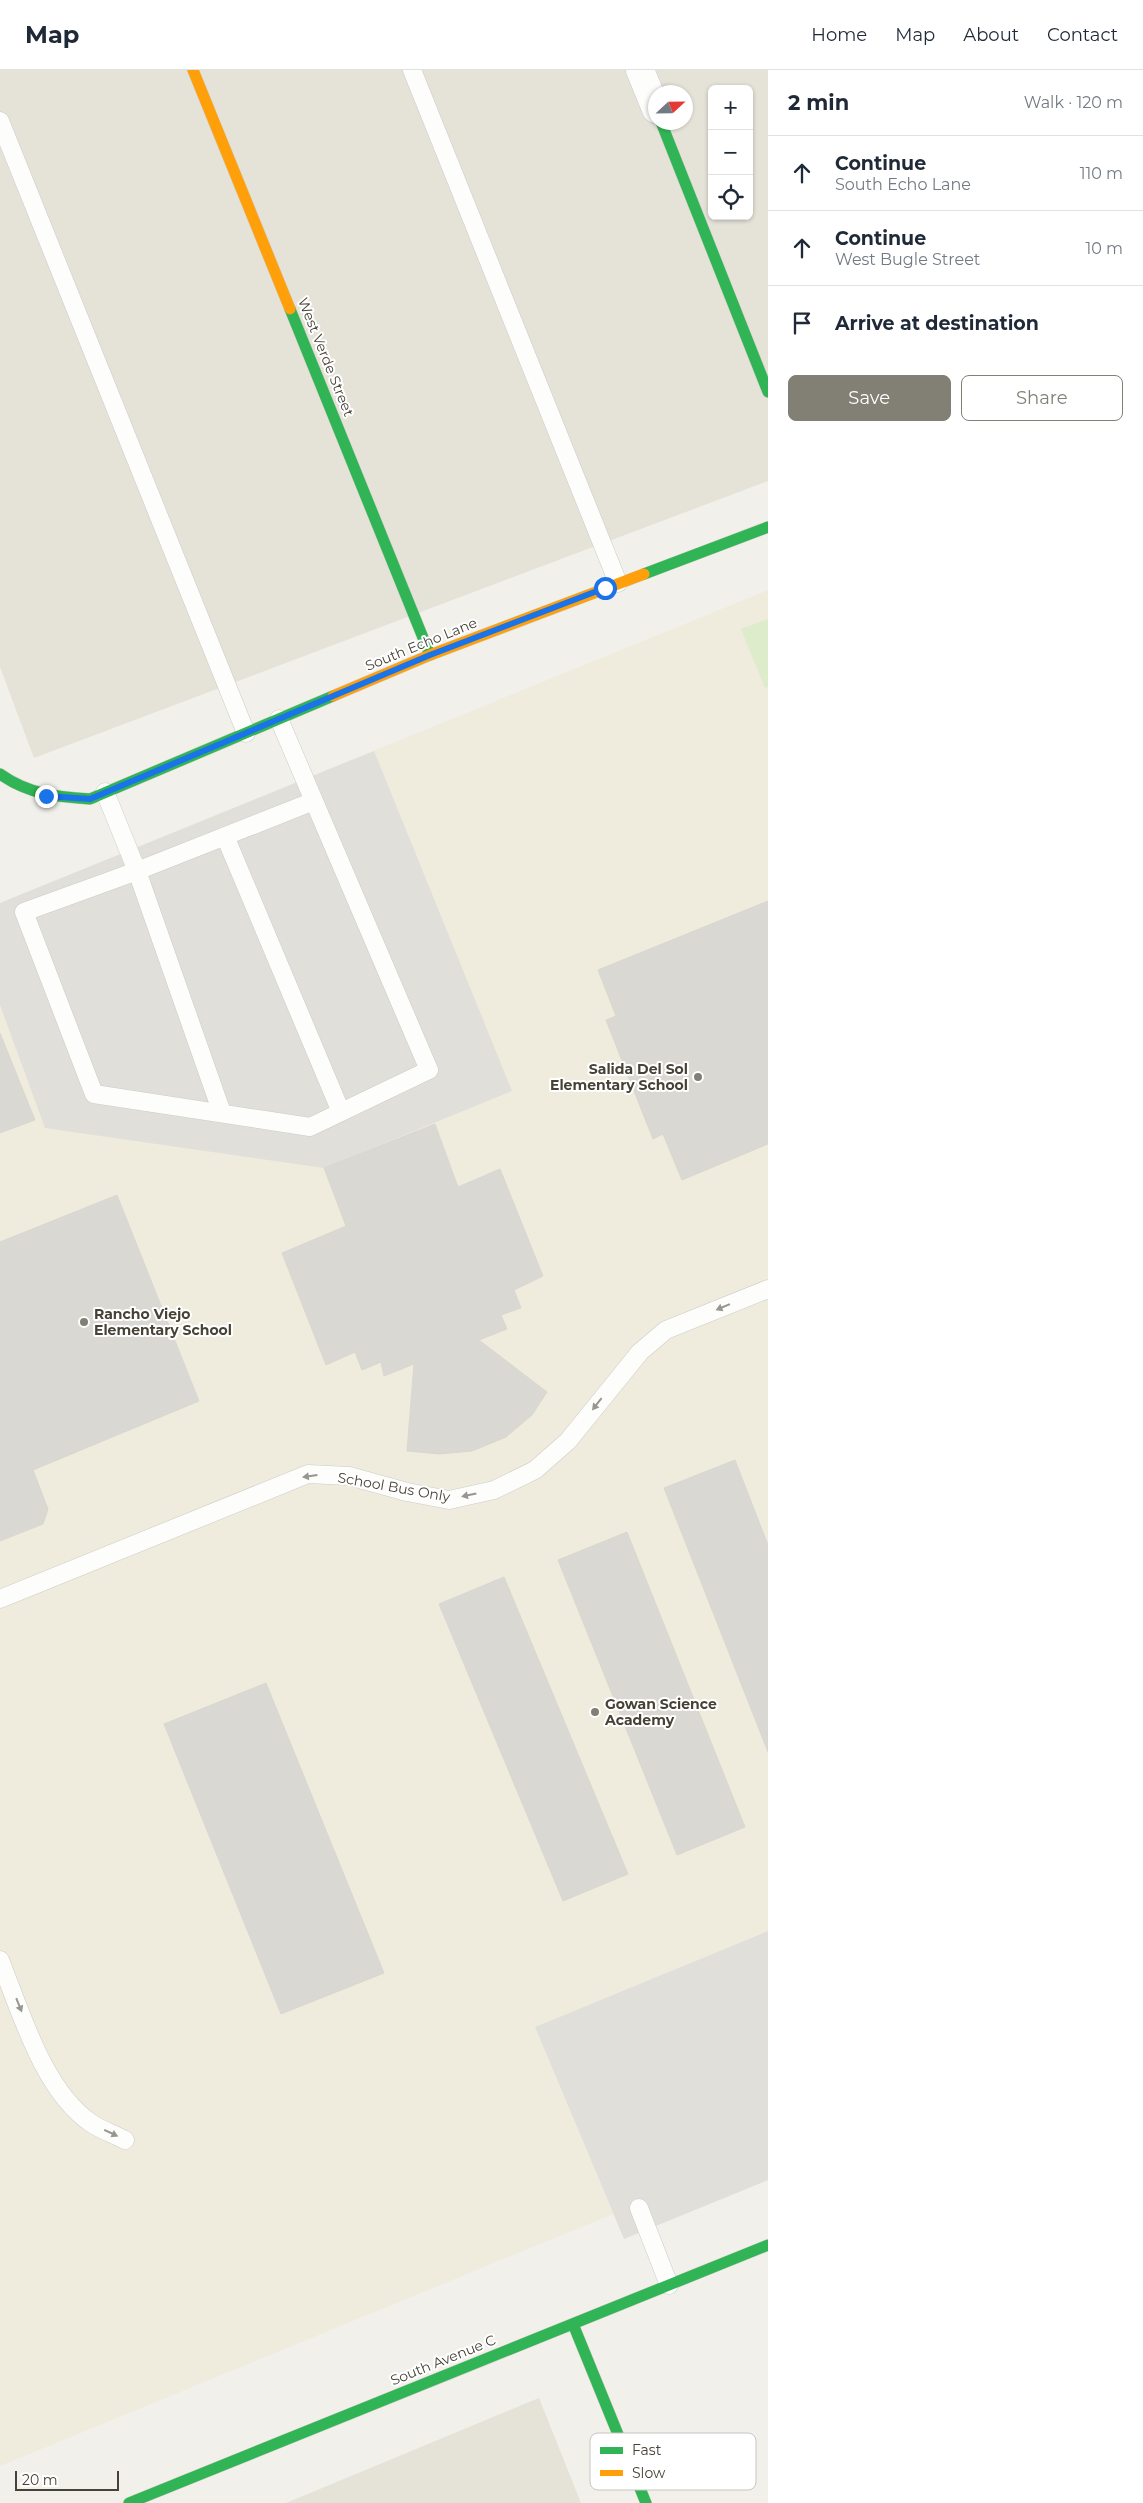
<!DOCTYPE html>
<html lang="en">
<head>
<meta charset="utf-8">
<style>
	:root { --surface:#fff; --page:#f2f2f3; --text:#1f2937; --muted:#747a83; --line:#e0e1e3; --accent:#827f75 }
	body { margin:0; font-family:Montserrat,sans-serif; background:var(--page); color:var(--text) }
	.controls { position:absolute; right:15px; top:15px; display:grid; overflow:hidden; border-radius:8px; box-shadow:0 1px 4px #0004 }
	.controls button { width:45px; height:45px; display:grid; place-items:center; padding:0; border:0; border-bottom:1px solid var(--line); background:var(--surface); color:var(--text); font:25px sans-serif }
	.compass { position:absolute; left:648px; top:15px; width:45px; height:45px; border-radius:50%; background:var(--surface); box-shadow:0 1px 4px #0004; rotate:68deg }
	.scale { position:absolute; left:15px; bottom:12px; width:104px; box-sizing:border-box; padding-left:5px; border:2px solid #474236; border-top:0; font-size:14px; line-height:18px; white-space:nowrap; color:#474236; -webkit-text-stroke:4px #fff; paint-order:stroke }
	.stop { position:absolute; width:15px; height:15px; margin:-11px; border:4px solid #1a73e8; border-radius:50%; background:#fff }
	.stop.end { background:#1a73e8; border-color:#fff; box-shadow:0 1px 5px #0008 }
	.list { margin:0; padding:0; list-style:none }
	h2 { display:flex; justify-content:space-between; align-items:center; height:65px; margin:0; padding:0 20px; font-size:21px }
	h2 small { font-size:16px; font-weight:400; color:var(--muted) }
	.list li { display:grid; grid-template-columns:32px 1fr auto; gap:15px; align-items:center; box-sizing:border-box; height:75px; padding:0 20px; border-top:1px solid var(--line) }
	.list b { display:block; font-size:19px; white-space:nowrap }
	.list p { margin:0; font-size:16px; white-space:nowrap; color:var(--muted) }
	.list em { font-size:16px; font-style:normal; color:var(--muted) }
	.actions { display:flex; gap:10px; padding:15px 20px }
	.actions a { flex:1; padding:11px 0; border:1px solid var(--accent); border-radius:8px; text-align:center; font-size:18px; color:var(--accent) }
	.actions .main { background:var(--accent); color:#fff }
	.icon { flex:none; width:28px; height:28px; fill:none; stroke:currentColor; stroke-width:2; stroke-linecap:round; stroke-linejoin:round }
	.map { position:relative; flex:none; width:768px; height:2433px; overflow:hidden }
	header { display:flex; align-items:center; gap:30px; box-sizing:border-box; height:70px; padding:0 25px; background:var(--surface); border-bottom:1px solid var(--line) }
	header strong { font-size:24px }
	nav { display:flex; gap:28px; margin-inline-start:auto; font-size:18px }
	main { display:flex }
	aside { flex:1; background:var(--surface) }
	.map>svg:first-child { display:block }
	.residential { fill:#e5e2d8; fill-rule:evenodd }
	.education { fill:#efebdd }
	.green { fill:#ddeccb }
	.parking { fill:#e0dfda }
	.building { fill:#dad8d3; stroke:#d9d7d0 }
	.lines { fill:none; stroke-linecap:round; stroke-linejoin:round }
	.lane-casing { stroke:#cdccc7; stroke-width:19 }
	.street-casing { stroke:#cdccc7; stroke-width:29 }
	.fast-casing { stroke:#d0cdc2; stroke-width:12 }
	.slow-casing { stroke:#d0cdc2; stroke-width:12 }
	.lane { stroke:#fdfdfc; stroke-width:18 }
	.street { stroke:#fdfdfc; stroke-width:28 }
	.fast { stroke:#30b455; stroke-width:11 }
	.slow { stroke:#ff9f0a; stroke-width:11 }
	.oneway { fill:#99968f }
	.route { stroke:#1a73e8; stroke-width:6 }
	.poi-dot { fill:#827f75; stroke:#fff; stroke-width:2 }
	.labels { text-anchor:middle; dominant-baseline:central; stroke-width:4; stroke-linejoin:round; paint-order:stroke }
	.street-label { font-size:14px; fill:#474236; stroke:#fff }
	.poi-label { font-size:14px; font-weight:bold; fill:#474236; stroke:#fff; text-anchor:start }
	.key { fill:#fff; stroke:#c8c6c3; stroke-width:1 }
	.key-label { font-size:14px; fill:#474236 }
</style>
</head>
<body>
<header>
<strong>Map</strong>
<nav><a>Home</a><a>Map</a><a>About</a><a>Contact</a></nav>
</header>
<main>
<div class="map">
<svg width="768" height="2433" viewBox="0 0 768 2433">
	<rect width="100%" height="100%" fill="#f1f0eb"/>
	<path class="residential" d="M0,0H768V411L34,688L0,597ZM712,19H749V146H712ZM656,22H686V52H656Z
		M539,2328L581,2433H286Z"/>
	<path class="education" d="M768,520V1861L535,1957L613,2144L0,2396V833Z"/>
	<path class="green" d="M768,549V616L765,618L741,559Z"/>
	<path class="parking" d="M374,681L512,1021L324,1098L45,1058L0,935V833Z
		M768,1861V2110L624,2169L535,1957Z"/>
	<path class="building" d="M768,831V1074L682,1110L663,1064L653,1069L606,950L616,946L598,900Z
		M0,963L35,1050L0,1063Z
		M435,1054L458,1117L500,1099L543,1206L514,1220L521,1238L501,1245L507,1259L479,1270L547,1322L532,1345L506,1367L472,1381L439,1384L407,1381L414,1294L384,1306L381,1292L362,1300L355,1282L326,1295L282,1183L346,1156L324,1098Z
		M117,1125L199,1331L33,1400L48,1439L43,1454L0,1471V1172Z
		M735,1390L768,1475V1682L664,1418Z
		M627,1462L745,1757L677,1785L558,1490Z
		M504,1507L628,1804L563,1831L439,1534Z
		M266,1613L384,1903L281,1944L164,1654Z"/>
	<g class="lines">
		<defs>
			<path id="lane" d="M412,0L618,513
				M0,51L246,663
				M105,722L137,801L314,731L279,649
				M225,766L341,1042
				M222,1043L137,801L24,842L94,1024L310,1057L429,1000L314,731
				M0,1529L308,1404L349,1406L407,1422L449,1430L494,1420L535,1400L568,1371L640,1282L666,1260L768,1219
				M0,1890C21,1942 43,2020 91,2053C101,2060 114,2064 125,2070
				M639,2138L669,2215"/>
			<path id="street" d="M640,0L656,39"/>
			<path id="fast" d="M661,52L768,322
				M290,239L430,585
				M644,504L768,457
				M0,704C28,724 57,727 90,729L333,626
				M573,2254L646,2433
				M129,2433L768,2175"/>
			<path id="slow" d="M193,0L290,239
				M333,626L430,585L644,504"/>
		</defs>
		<use href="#lane" class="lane-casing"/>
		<use href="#street" class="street-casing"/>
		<use href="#fast" class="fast-casing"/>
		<use href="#slow" class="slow-casing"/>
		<use href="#lane" class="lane"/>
		<use href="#street" class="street"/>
		<use href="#fast" class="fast"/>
		<use href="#slow" class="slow"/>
	</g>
	<defs><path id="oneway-solid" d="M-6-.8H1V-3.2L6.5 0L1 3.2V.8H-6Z" transform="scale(1.25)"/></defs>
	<g class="oneway">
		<use href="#oneway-solid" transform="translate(723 1237) rotate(157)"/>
		<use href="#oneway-solid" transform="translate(597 1334) rotate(128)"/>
		<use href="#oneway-solid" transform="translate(310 1406) rotate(172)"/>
		<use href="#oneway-solid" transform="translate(469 1425) rotate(168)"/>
		<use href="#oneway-solid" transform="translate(19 1935) rotate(68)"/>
		<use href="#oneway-solid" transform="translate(111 2063) rotate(25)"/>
	</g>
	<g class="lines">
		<path class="route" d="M46,726L90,729L430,585L605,518"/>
	</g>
	<g class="poi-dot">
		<circle cx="698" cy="1007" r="5"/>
		<circle cx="84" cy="1252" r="5"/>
		<circle cx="595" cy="1642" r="5"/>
	</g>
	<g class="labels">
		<g class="street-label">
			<text transform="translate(326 287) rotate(68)">West Verde Street</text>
			<text transform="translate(421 574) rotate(-22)">South Echo Lane</text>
			<text transform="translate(394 1417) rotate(10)">School Bus Only</text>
			<text transform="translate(443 2290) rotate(-22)">South Avenue C</text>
		</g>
		<g class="poi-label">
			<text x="688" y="999" text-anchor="end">Salida Del Sol<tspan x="688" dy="16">Elementary School</tspan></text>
			<text x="94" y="1244">Rancho Viejo<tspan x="94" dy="16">Elementary School</tspan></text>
			<text x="605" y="1634">Gowan Science<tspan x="605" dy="16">Academy</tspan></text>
		</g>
	</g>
	<rect x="590" y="2363" width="166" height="57" rx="8" class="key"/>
	<rect x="600" y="2377" width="23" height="7" fill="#30b455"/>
	<rect x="600" y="2400" width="23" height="6" fill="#ff9f0a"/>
	<g class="key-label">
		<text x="632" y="2385">Fast</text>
		<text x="632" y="2408">Slow</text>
	</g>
</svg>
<div class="controls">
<button>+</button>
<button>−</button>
<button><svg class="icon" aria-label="locate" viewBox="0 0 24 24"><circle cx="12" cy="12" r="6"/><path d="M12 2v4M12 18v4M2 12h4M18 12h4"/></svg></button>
</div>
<svg class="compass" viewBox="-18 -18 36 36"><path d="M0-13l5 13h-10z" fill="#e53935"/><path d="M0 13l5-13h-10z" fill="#747a83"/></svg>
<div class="scale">20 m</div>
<div class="stop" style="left:605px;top:518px"></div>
<div class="stop end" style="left:46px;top:726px"></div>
</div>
<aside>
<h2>2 min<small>Walk · 120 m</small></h2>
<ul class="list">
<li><svg class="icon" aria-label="ahead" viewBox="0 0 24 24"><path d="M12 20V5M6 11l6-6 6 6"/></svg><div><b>Continue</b><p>South Echo Lane</p></div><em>110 m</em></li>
<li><svg class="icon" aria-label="ahead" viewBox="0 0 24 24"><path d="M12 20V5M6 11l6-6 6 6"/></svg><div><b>Continue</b><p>West Bugle Street</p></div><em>10 m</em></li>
<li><svg class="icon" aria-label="arrive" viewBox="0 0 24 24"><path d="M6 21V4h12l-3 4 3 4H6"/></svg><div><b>Arrive at destination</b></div></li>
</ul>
<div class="actions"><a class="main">Save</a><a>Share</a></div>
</aside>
</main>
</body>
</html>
